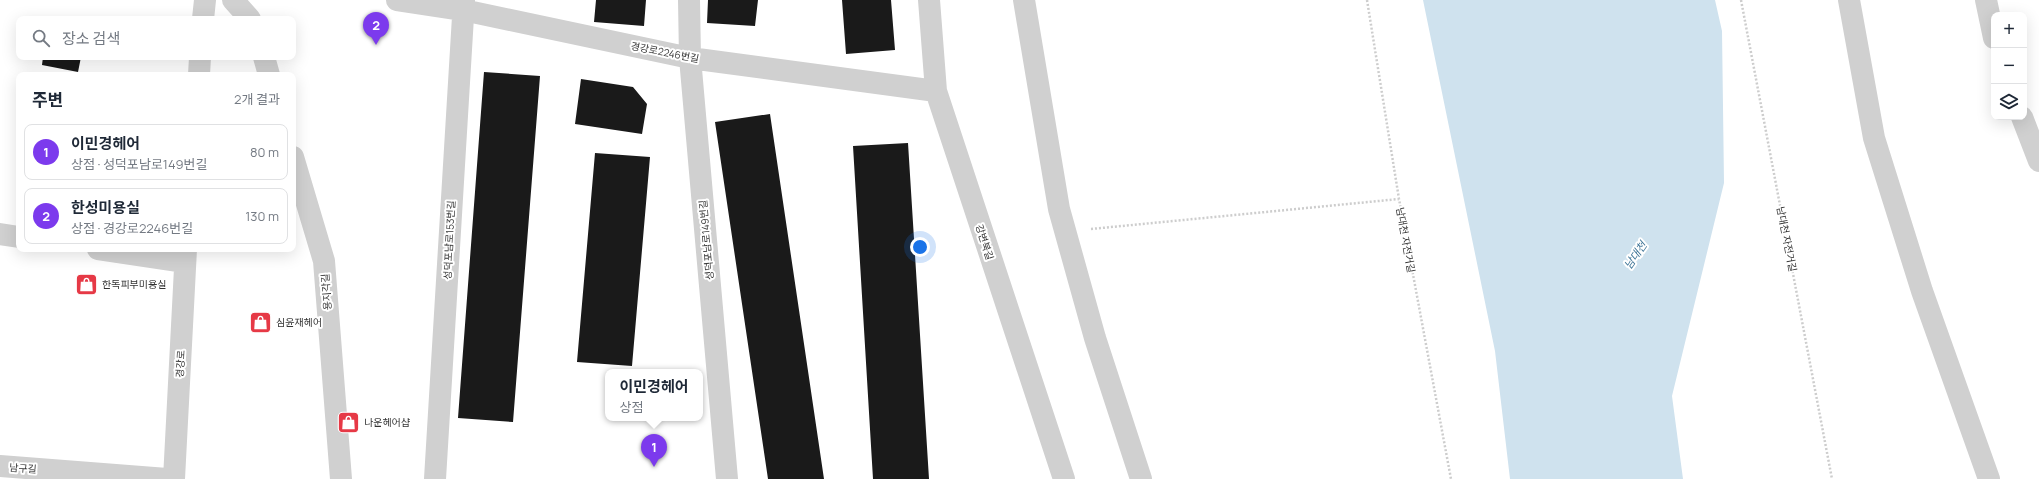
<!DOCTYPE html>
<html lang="ko">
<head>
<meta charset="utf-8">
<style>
	:root { --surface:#fff; --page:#f2f2f3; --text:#1f2937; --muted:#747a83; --line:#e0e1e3; --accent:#7c3aed }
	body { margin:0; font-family:Manrope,"Noto Sans KR",sans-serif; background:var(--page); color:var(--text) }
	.controls { position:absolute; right:12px; top:12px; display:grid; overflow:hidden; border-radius:8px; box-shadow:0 4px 16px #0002 }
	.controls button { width:36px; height:36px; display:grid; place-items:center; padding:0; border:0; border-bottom:1px solid var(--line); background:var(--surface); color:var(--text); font:20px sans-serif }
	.you { position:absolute; left:920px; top:247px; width:14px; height:14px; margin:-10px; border:3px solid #fff; border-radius:50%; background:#1a73e8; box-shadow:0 0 0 6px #1a73e833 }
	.badge { display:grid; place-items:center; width:26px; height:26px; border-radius:50%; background:var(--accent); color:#fff; font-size:13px; font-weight:700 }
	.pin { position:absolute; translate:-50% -33px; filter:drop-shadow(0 1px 2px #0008) }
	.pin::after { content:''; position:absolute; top:21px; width:14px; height:12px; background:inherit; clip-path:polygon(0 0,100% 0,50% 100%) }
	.popup { position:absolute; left:605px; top:369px; width:98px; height:52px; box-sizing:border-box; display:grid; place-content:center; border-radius:8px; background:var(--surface); filter:drop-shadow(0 1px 3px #0005); font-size:13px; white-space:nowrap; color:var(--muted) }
	.popup b { font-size:15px; color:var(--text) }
	.popup::after { content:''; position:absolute; left:50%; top:100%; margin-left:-8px; border:8px solid transparent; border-top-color:var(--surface) }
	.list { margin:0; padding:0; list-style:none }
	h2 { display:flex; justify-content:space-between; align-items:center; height:52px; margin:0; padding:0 16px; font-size:17px }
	h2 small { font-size:13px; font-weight:400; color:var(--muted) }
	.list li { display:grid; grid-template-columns:26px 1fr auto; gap:12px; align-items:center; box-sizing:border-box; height:56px; margin:0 8px 8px; padding:0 8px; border:1px solid var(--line); border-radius:8px }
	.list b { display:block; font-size:15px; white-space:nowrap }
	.list p { margin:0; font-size:13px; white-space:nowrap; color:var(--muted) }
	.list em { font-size:13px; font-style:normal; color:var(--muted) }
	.icon { flex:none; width:22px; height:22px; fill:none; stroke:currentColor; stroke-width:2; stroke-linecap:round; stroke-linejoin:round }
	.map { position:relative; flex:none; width:2039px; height:479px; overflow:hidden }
	.search { position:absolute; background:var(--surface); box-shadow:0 4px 16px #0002; left:16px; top:16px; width:280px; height:44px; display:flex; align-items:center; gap:10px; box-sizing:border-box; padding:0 14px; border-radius:8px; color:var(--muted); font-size:15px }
	.panel { position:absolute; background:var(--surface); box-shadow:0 4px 16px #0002; left:16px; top:72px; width:280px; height:180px; border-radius:8px }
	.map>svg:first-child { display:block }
	.water { fill:#cfe2ee }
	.building { fill:#1a1a1a }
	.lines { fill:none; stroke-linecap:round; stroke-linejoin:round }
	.path { stroke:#cdcdcd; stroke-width:2.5; stroke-dasharray:2 2; stroke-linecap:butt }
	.minor { stroke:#d0d0d0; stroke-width:22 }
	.labels { text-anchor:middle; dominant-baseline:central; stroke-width:4; stroke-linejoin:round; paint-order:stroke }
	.street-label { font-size:10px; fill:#333; stroke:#fff }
	.poi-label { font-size:10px; fill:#333; stroke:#fff; text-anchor:start }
	.water-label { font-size:11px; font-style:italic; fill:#3f7597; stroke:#fff }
</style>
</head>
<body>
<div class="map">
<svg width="2039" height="479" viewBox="0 0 2039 479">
	<rect width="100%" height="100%" fill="#fff"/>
	<path class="water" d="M1423,0H1715L1722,31L1724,183L1672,396L1683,479H1510L1495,351Z"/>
	<path class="building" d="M596,0H646L644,26L594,22Z
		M708,0H758L755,26L707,23Z
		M842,0H891L895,50L846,54Z
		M43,57H81L78,72L42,65Z
		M484,72L540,76L513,422L458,418Z
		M581,79L633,87L647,104L642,134L575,124Z
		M770,114L824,479H768L715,122Z
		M908,143L929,479H873L853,146Z
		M595,153L650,157L632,366L577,362Z"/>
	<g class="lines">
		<path class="path" d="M1367,0L1399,199L1451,479
			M1741,0L1832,479
			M1091,229L1399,199"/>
		<path class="minor" d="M233,0L250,19
			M397,0L463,10L690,58L936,91
			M689,0L690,58L727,479
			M929,0L936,91L1064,479
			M1024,0L1059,209L1095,338L1141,479
			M1849,0L1874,138L1922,291L1989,479
			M1986,0L1994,38
			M203,19L205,0
			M264,57L269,75
			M199,75L200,57
			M2022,117L2039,161
			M293,157L324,261L341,479
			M0,234L19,237
			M98,249L185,262
			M0,466L167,479
			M174,479L186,249
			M435,479L464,0"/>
	</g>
	<defs>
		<symbol id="shop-square" viewBox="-11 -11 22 22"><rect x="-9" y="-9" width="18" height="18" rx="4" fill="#e63946" stroke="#fff"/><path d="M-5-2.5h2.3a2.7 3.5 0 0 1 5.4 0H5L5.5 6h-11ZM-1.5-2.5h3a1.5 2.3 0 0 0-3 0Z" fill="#fff"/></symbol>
	</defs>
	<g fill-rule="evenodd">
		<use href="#shop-square" x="74" y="272" width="25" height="25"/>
		<use href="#shop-square" x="248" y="310" width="25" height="25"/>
		<use href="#shop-square" x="336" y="410" width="25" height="25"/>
	</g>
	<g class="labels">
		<g class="street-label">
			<text transform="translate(665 52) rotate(11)">경강로2246번길</text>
			<text transform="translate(1787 239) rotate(79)">남대천 자전거길</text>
			<text transform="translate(449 240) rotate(-87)">성덕포남로153번길</text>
			<text transform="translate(706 240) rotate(-95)">성덕포남로149번길</text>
			<text transform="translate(1406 240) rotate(80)">남대천 자전거길</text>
			<text transform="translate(985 242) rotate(72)">강변북길</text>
			<text transform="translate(326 292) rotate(-94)">용지각길</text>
			<text transform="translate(180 364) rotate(-87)">경강로</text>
			<text transform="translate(23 468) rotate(4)">남구길</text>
		</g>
		<g class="poi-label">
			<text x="102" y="284">한독피부미용실</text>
			<text x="276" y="322">심윤재헤어</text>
			<text x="364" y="422">나운헤어샵</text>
		</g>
		<g class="water-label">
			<text transform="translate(1635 255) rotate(-55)">남대천</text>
		</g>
	</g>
</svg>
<div class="controls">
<button>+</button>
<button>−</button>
<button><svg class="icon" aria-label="layers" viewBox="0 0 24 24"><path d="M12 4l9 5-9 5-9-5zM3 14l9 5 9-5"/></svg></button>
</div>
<div class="you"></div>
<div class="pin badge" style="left:654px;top:467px">1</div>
<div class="popup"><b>이민경헤어</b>상점</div>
<div class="pin badge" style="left:376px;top:45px">2</div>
<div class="search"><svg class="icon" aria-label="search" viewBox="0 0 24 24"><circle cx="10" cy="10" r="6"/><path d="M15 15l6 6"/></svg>장소 검색</div>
<section class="panel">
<h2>주변<small>2개 결과</small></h2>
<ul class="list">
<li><span class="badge">1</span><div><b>이민경헤어</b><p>상점 · 성덕포남로149번길</p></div><em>80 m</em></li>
<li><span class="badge">2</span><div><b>한성미용실</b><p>상점 · 경강로2246번길</p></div><em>130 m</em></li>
</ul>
</section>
</div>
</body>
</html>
